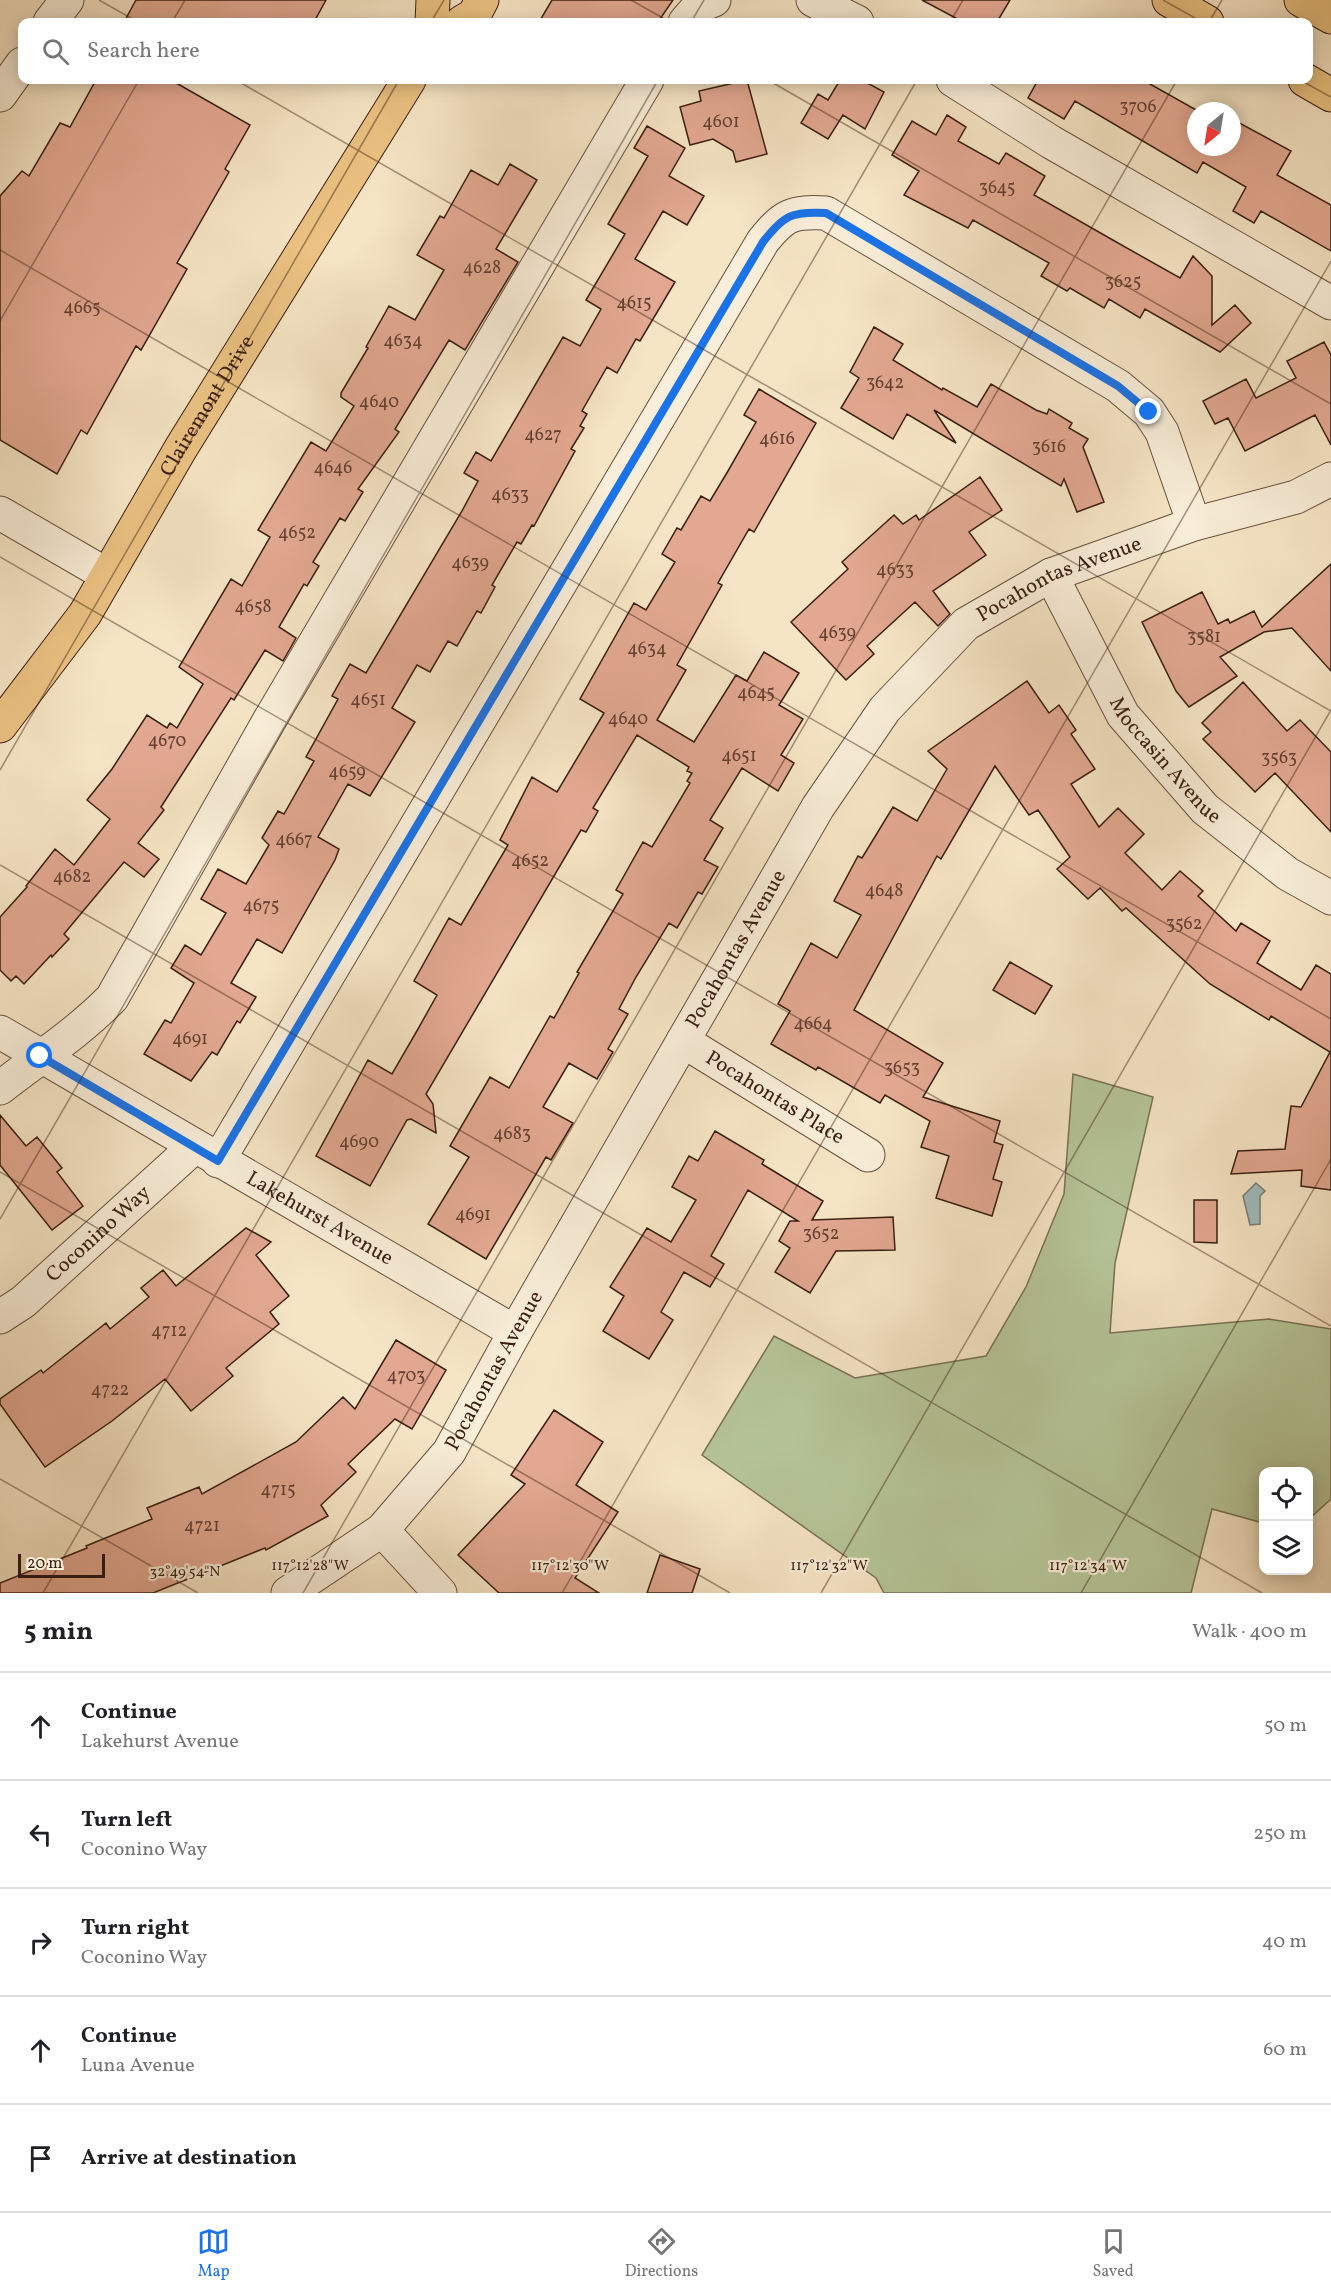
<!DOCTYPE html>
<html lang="en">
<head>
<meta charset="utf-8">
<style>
	:root { --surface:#fff; --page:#f2f2f2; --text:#202124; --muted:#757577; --line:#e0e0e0; --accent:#1a73e8 }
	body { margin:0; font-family:Vollkorn,serif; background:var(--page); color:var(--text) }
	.controls { position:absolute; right:18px; bottom:18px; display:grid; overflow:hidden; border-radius:12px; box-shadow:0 3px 15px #0003 }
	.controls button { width:54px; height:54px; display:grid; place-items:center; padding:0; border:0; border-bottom:2px solid var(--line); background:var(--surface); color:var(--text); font:30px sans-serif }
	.compass { position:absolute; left:1187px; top:102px; width:54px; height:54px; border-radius:50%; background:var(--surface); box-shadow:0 3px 15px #0003; rotate:210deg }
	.scale { position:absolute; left:18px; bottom:15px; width:87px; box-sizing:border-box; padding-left:6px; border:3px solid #391e11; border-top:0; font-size:16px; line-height:21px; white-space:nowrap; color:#391e11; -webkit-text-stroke:4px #f9eed9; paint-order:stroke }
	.stop { position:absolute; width:18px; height:18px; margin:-14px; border:4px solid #1a73e8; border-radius:50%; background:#fff }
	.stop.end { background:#1a73e8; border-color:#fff; box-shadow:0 2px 6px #0008 }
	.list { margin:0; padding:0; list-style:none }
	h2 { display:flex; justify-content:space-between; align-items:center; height:78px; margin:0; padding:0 24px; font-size:26px }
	h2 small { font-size:20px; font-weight:400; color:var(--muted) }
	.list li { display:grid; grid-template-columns:39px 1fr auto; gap:18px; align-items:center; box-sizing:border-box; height:108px; padding:0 24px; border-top:2px solid var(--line) }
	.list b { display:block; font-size:22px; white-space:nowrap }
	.list p { margin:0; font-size:20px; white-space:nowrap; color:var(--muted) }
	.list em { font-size:20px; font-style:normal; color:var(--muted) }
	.icon { flex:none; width:33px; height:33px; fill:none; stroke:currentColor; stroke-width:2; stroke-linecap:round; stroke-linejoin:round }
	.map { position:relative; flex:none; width:1331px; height:1593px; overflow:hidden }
	.search { position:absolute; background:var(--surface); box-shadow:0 3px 15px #0003; left:18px; right:18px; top:18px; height:66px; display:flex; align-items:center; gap:15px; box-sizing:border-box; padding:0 21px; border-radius:12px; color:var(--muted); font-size:22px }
	.sheet { height:618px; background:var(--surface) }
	nav { display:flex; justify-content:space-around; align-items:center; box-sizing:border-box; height:84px; border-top:2px solid var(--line); background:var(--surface); font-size:16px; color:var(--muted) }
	nav a { display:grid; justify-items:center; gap:3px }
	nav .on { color:var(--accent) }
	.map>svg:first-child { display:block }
	.green { fill:#b6c699; stroke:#787255; stroke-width:1.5 }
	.water { fill:#a0bdbd; stroke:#777d78; stroke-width:1.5 }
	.building { fill:#e2a891; stroke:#391e11; stroke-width:1.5 }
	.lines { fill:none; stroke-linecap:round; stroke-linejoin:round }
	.minor-casing { stroke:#68503e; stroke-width:35 }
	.major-casing { stroke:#391e11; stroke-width:35 }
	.minor { stroke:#f9eed9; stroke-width:33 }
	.major { stroke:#ebc282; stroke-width:33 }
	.route { stroke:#1a73e8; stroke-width:8 }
	.ticks { fill:none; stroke:#391e11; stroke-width:1.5; stroke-opacity:0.45 }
	.labels { text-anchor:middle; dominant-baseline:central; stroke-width:4.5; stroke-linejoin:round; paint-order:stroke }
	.number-label { font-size:18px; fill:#634031 }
	.street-label { font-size:21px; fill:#391e11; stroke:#f9eed9 }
	.ticks-label { font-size:15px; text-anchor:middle; fill:#391e11; stroke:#f9eed9; stroke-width:4.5; stroke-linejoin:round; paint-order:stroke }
</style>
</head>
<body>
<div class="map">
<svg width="1331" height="1593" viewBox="0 0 1331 1593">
	<rect width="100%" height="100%" fill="#f6e5c5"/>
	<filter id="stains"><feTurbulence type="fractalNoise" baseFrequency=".00333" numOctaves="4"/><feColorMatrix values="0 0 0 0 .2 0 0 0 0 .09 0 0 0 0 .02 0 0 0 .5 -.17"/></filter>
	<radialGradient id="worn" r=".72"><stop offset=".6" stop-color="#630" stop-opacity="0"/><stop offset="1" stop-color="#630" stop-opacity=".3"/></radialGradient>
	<path class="green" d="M1073,1074L1153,1097L1115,1263L1110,1333L1269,1319L1331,1329V1499L1309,1519L1308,1472H1264L1263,1523L1212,1509L1191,1593H884L876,1578L702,1455L774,1336L855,1378L986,1356L1026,1287L1064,1194Z"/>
	<path class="water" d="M1256,1183L1265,1191L1260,1196V1224L1250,1225L1243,1196Z"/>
	<path class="building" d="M136,0H326L314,22H124Z
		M552,0H673L658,22H539Z
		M922,0H1010L997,22H963Z
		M96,80H171L250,125L225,169L229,172L177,263L187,269L141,350L136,346L87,434L81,430L57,474L0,440V196L22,171L29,176L60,123L70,127Z
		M747,80L767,154L736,162L733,151L713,139L690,145L680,107L701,101L699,91Z
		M840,80H862L884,92L865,129L843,115L828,139L801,123L818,94L828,100Z
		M1038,80H1143L1198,111H1196V147H1232V119L1291,151L1277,175L1331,205V251L1261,211L1254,223L1233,211L1246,187L1203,162L1197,173L1075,101L1064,119L1028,98Z
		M947,115L966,127L958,141L999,164L1006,153L1045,176L1034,195L1111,239L1180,278L1193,256L1212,276V325L1235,305L1251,323L1220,352L1145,309L1140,318L1109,299L1104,308L1070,288L1067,291L1041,276L1049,263L973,220L968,228L904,195L919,171L892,155L912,121L936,135Z
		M647,126L685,148L669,176L704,196L687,225L663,211L635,259L675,282L640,341L636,339L617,373L607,367L582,411L587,414L580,426L584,428L571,449L575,451L534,526L532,525L521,544L517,542L492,585L495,587L481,613L477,611L457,646L448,641L430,672L417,665L392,708L415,722L370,796L348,784L318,837L339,849L335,860L282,953L257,939L231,983L256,997L240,1023L237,1021L217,1055L212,1052L191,1081L144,1054L165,1020L171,1023L194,983L171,968L185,945L201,955L226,913L201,899L218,869L246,884L269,845L262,838L278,811L284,814L314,761L306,757L338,699L332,696L350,664L366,673L462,511L478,481L464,473L476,452L491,461L563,337L580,346L601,309L586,300L625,234L608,224L648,156L634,148Z
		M510,164L537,180L496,249L518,262L465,350L449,340L395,429L399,432L358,489L363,492L345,521L340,518L313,562L319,566L307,586L304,584L279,627L296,638L283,661L265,650L234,700L231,698L161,807L164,810L138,843L159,859L144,877L124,862L64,934L69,939L52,957L51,955L24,984L16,976L11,981L0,970V917L27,887L26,886L55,849L74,865L110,819L87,800L112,769L147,715L167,728L170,723L177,728L203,684L179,667L231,579L242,586L270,537L258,530L311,442L326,451L354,406L341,397V393L368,348L366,347L389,306L415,320L444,270L417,255L440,216L444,218L471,170L498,185Z
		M874,327L903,344L893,360L942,390L943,388L977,407L991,384L1036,410L1047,414L1049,409L1072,423L1069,428L1088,439L1083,447L1104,502L1077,512L1064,479L1061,486L934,410L956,443L907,414L893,439L841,408L859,378L850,372Z
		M1324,342L1331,355V445L1315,415L1245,451L1228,418L1215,424L1203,401L1246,379L1256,398L1296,378L1287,361Z
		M759,389L816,423L754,532L749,529L718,583L722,585L677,665L686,670L657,720L694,742L736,675L747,681L764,652L799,673L779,705L803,719L781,755L794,763L778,791L742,768L710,820L723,828L704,860L718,867L702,894L698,892L677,928L669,923L636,977L619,1009L628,1014L608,1049L613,1052L597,1079L569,1063L543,1107L573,1123L551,1160L546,1157L486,1259L428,1224L469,1157L450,1146L490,1077L509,1088L550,1016L554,1018L579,973L577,972L623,894L616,890L643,842L652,847L690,783L687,781L692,773L687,771L689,767L637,735L593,808L598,811L586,832L581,830L426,1094L433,1104L436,1133L411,1119L407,1120L370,1186L316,1156L368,1060L392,1074L418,1029L437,995L414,981L449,918L461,925L508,845L500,840L532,777L557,792L604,713L580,699L634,603L646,610L675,562L662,554L677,528L681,530L701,496L710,501L728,471L756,422L744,415Z
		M980,477L1002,510L969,532L986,555L933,591L950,614L938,626L915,602L867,646L874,654L846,680L791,622L848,569L842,562L894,515L903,524L916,515L919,520Z
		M1331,564V671L1292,628L1264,632L1220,657L1237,676L1189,707L1176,691L1142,622L1202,592L1218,624L1228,619L1230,623L1254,611L1262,627Z
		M1027,681L1049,713L1059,705L1076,730L1071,734L1095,769L1071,784L1099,827L1118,808L1144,834L1125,853L1162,890L1180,871L1203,891L1198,896L1236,931L1241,923L1270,941L1257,963L1301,990L1316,965L1331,974V1190L1301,1186L1302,1170L1231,1174L1238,1151L1285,1149L1291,1106L1301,1107L1330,1052L1271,1016L1269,1020L1210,984L1126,908L1122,911L1100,888L1088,899L1057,869L1070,857L1038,810L1029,815L995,766L941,859L937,856L854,1010L943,1063L923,1097L1000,1121L994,1142L1003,1145L993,1179L1002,1182L992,1216L936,1198L949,1156L921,1147L930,1121L885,1095L880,1103L818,1067L816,1070L771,1044L790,1011L778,1004L811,943L837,958L861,915L834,901L858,856L862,858L893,807L917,821L947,769L928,751Z
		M1243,682L1287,731L1300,720L1331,752V832L1275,773L1255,792L1203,739L1211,732L1202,723Z
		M1010,962L1052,986L1035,1014L993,990Z
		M0,1115L26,1146L37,1137L62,1168L57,1172L83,1206L52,1230L0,1165Z
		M715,1131L764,1160L762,1164L823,1201L812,1220L893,1217L895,1250L836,1251L810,1293L775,1272L790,1248L779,1241L790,1221H798L748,1190L711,1256L724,1264L710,1287L684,1272L661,1312L673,1320L649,1359L603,1331L624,1296L610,1287L647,1228L671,1242L696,1200L672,1187L689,1156L698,1161Z
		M1194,1200H1217V1243L1194,1242Z
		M246,1228L271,1242L256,1255L289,1296L270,1312L279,1324L226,1368L233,1376L191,1411L165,1379L112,1421L45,1467L0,1404V1399L41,1370L43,1373L106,1323L110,1329L149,1297L141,1288L163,1270L176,1286Z
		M396,1340L446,1370L412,1429L395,1419L348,1464L356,1472L321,1505L328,1516L266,1550L265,1548L153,1593H0V1583L87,1548L86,1546L152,1519L147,1508L199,1487L202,1494L296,1442L343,1397L355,1409Z
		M554,1410L603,1442L576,1485L618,1512L575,1578L599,1593H499L458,1555L525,1484L511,1475Z
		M660,1555L700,1569L692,1593H647Z"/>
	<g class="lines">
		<defs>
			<g id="minor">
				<path d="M813,0L857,22"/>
				<path d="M50,22L67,0"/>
				<path d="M685,22L699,6L714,0"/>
				<path d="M953,80L1051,142L1331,303"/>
				<path d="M0,95L22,64"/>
				<path d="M0,513L107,575"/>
				<path id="s1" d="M1051,575L1123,715L1205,809L1288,874L1331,898"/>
				<path id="s2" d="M0,1032L515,1332"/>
				<path id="s3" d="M683,1041L868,1155"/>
				<path d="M0,1088C38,1058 78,1033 112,998L269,721L647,80"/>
				<path d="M218,1161L763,241C784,215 792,211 826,213L1118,386L1149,412L1162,432L1194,524"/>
				<path id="s4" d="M0,1317L23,1302L194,1147"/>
				<path d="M382,1530L440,1593"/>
				<path id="s5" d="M288,1593L382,1530L449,1452L515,1332L818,807L885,709L966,624L1051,575L1194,524L1296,497L1331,479"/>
			</g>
			<g id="major">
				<path d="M1169,0L1207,22"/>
				<path d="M1301,0L1331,17"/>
				<path d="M432,22L433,0"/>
				<path d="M462,22L474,15L482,0"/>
				<path d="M1305,80L1331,95"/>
				<path id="s6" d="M0,726L85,614L181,448L409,80"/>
			</g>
		</defs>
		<use href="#minor" class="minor-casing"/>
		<use href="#major" class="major-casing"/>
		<use href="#minor" class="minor"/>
		<use href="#major" class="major"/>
	</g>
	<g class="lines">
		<path class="route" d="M40,1056L218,1161L763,242C784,215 792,211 826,213L1118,386L1149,412"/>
	</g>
	<path class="ticks" d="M99,0L138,22M631,0L670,22M1163,0L1202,22M172,22L185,0M431,22L444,0M691,22L704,0M950,22L963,0M1209,22L1222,0M236,80L1331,711M768,80L1331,404M1300,80L1331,97M0,250L1331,1019M0,321L139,80M0,557L1331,1326M0,770L399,80M0,865L1262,1593M0,1172L730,1593M0,1219L658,80M0,1479L198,1593M43,1593L917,80M303,1593L1177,80M562,1593L1331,261M821,1593L1331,710M1081,1593L1331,1159"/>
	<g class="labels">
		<g class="number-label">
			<text x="1138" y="107">3706</text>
			<text x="721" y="122">4601</text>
			<text x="997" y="188">3645</text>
			<text x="482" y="268">4628</text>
			<text x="1123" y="282">3625</text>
			<text x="634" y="303">4615</text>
			<text x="82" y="308">4665</text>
			<text x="403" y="341">4634</text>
			<text x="885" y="383">3642</text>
			<text x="379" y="402">4640</text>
			<text x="543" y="435">4627</text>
			<text x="777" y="439">4616</text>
			<text x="1049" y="447">3616</text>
			<text x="333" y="468">4646</text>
			<text x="510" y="495">4633</text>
			<text x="297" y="533">4652</text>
			<text x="470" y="563">4639</text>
			<text x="895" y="570">4633</text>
			<text x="253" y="607">4658</text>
			<text x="837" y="633">4639</text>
			<text x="1204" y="637">3581</text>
			<text x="647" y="649">4634</text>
			<text x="756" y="693">4645</text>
			<text x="368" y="700">4651</text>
			<text x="628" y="719">4640</text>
			<text x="167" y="741">4670</text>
			<text x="739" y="756">4651</text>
			<text x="1279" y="758">3563</text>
			<text x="347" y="772">4659</text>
			<text x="294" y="840">4667</text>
			<text x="530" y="861">4652</text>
			<text x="72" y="877">4682</text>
			<text x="884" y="891">4648</text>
			<text x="261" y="906">4675</text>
			<text x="1184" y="924">3562</text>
			<text x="813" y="1024">4664</text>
			<text x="190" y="1039">4691</text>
			<text x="902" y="1068">3653</text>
			<text x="512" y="1134">4683</text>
			<text x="359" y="1142">4690</text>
			<text x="473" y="1215">4691</text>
			<text x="821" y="1234">3652</text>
			<text x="169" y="1331">4712</text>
			<text x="406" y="1376">4703</text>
			<text x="110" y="1390">4722</text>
			<text x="278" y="1490">4715</text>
			<text x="202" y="1526">4721</text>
		</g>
		<g class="street-label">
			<text stroke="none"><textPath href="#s6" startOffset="382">Clairemont Drive</textPath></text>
			<text stroke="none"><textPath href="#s5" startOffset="1299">Pocahontas Avenue</textPath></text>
			<text stroke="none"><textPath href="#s1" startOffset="219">Moccasin Avenue</textPath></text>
			<text stroke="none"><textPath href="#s5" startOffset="795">Pocahontas Avenue</textPath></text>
			<text stroke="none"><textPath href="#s3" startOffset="108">Pocahontas Place</textPath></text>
			<text stroke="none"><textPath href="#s2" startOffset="370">Lakehurst Avenue</textPath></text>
			<text stroke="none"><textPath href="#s4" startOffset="129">Coconino Way</textPath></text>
			<text stroke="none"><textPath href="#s5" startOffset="309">Pocahontas Avenue</textPath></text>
		</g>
	</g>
	<g class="ticks-label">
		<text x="310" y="1570">117°12'28"W</text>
		<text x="570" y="1570">117°12'30"W</text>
		<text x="829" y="1570">117°12'32"W</text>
		<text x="1088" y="1570">117°12'34"W</text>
		<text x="185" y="1576">32°49'54"N</text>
	</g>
	<rect width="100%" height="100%" filter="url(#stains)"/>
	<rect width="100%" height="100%" fill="url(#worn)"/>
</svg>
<div class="controls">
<button><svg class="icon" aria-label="locate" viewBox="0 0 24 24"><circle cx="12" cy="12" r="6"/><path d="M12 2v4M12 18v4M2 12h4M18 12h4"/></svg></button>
<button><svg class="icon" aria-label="layers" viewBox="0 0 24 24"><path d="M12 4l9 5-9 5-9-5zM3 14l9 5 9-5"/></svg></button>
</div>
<svg class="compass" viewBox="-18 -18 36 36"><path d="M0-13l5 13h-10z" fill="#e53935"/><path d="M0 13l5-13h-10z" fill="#757577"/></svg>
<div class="scale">20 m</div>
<div class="stop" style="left:40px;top:1056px"></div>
<div class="stop end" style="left:1149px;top:412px"></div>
<div class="search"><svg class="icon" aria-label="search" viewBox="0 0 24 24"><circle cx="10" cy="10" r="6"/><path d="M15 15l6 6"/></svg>Search here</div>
</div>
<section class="sheet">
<h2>5 min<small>Walk · 400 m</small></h2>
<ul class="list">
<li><svg class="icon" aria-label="ahead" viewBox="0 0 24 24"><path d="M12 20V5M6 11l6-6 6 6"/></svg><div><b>Continue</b><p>Lakehurst Avenue</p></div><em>50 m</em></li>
<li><svg class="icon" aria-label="left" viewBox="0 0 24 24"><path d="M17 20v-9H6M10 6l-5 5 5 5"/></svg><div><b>Turn left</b><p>Coconino Way</p></div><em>250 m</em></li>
<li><svg class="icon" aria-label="right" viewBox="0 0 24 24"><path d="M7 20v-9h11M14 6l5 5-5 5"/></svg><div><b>Turn right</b><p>Coconino Way</p></div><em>40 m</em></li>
<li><svg class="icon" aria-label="ahead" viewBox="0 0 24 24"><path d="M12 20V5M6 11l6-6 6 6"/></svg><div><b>Continue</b><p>Luna Avenue</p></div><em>60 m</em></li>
<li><svg class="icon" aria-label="arrive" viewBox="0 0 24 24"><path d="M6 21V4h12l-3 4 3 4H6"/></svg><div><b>Arrive at destination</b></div></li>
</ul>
</section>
<nav>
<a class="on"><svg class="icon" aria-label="map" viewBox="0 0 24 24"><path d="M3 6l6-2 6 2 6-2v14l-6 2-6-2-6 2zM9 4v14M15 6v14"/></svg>Map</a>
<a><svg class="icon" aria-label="directions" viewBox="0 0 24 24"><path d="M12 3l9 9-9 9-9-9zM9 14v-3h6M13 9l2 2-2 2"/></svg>Directions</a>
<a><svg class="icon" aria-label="saved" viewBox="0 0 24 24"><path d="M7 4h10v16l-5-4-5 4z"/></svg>Saved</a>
</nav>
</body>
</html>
